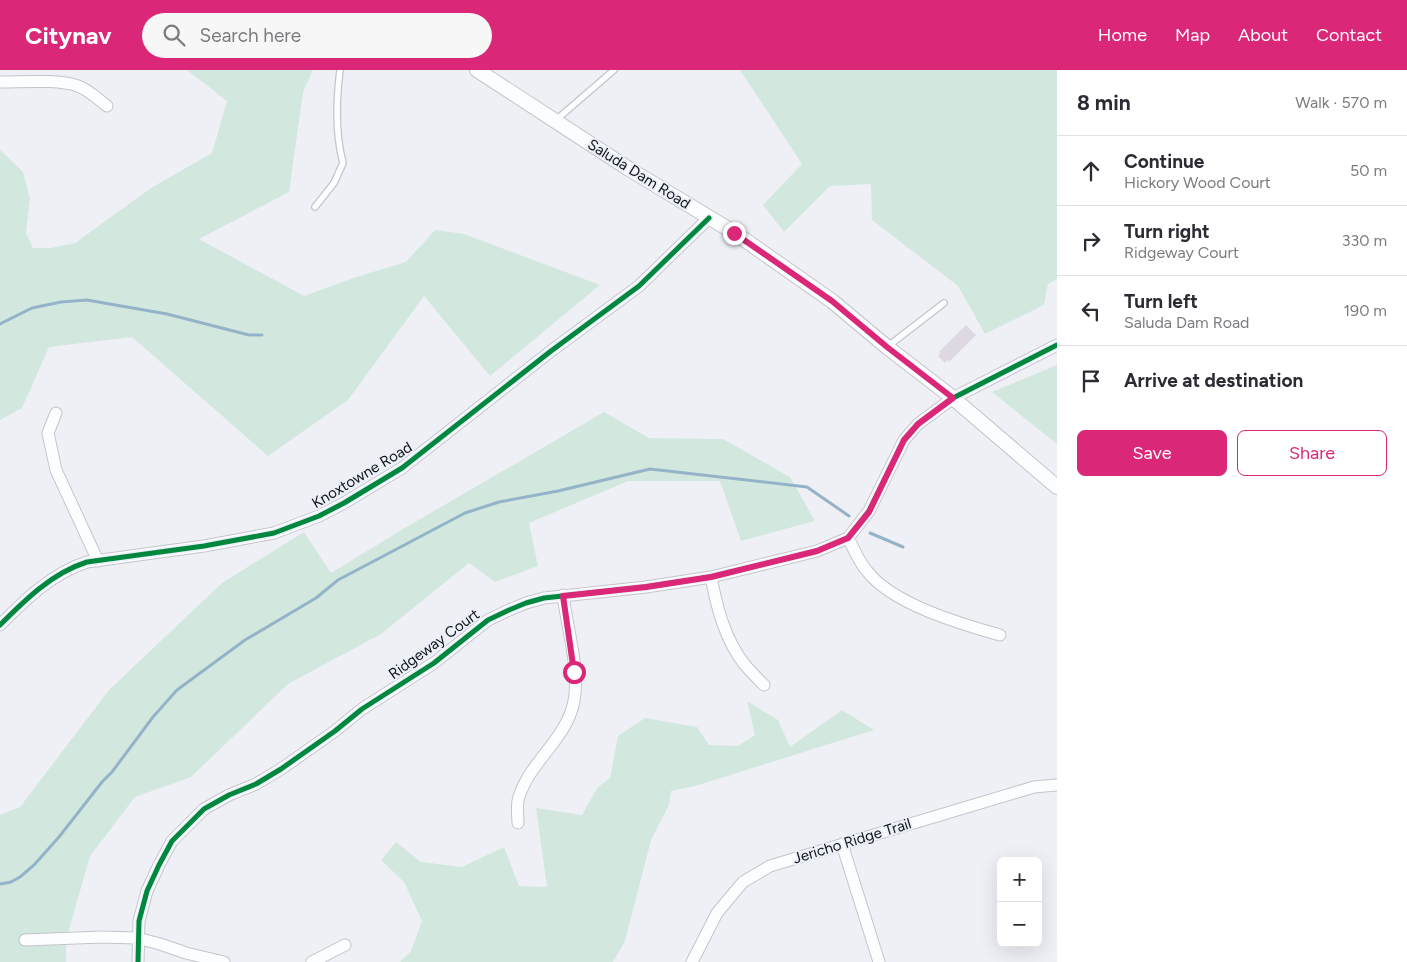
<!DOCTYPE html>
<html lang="en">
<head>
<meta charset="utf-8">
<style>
	:root { --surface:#fff; --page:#f7f7f7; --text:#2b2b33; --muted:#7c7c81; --line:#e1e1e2; --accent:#db2777 }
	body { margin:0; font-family:Figtree,sans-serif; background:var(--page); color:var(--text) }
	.controls { position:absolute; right:15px; bottom:15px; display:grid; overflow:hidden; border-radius:8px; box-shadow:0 5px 20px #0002 }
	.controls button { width:45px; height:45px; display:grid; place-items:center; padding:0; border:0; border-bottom:1px solid var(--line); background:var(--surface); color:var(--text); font:25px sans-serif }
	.stop { position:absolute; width:15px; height:15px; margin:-11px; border:4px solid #db2777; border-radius:50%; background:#fff }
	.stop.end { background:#db2777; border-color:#fff; box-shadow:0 1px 5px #0008 }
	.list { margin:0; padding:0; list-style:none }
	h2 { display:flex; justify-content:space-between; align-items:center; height:65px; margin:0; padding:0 20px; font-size:21px }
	h2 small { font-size:16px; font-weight:400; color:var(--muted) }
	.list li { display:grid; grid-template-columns:32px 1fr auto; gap:15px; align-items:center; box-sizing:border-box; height:70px; padding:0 20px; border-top:1px solid var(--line) }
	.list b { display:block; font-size:19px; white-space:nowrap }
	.list p { margin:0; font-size:16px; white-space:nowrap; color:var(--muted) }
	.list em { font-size:16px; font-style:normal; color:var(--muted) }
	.actions { display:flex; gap:10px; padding:15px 20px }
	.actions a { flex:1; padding:11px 0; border:1px solid var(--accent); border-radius:8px; text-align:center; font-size:18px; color:var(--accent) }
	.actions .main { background:var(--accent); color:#fff }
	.icon { flex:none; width:28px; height:28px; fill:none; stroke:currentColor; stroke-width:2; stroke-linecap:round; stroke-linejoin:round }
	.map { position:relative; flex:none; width:1057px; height:892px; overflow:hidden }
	header { display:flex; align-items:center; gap:30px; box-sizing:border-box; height:70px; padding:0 25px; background:var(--accent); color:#fff }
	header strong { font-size:24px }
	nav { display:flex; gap:28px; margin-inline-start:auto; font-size:18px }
	.search { width:350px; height:45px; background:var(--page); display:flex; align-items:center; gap:12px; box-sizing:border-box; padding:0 18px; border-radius:28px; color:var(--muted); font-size:19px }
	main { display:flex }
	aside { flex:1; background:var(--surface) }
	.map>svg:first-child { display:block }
	.green { fill:#d2e8de }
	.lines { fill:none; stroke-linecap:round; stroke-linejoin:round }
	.stream { stroke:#95b3c8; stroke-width:3 }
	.building { fill:#ddd8e1 }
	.service-casing { stroke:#c4c5ca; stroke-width:8 }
	.minor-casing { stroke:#c4c5ca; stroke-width:13 }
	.tertiary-casing { stroke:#c4c5ca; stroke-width:16 }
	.service { stroke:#fcfdfe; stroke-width:5.5 }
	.minor { stroke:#fcfdfe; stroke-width:11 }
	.tertiary { stroke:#fcfdfe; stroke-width:14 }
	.cycleway-casing { stroke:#ebeff9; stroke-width:8 }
	.cycleway { stroke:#00873e; stroke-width:5 }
	.route { stroke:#db2777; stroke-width:6 }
	.labels { text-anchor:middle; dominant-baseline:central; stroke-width:4; stroke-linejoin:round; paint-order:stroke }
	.street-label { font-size:15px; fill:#111316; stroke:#ebeff9 }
</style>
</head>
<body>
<header>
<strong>Citynav</strong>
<div class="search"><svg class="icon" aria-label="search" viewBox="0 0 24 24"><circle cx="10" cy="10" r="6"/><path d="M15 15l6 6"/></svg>Search here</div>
<nav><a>Home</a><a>Map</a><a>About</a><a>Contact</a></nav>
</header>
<main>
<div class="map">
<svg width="1057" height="892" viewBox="0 0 1057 892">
	<rect width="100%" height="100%" fill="#eef0f6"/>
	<path class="green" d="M187,0H313L303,22L289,122L199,169L304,226L353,208L406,192L435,160L464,164L600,215L490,306L424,226L348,330L268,386L132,267L49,277L22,338L0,350V80L23,102L30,128L26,163L33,178H51L75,173L151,118L212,83L227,31Z
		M740,0H1057V209L1048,214L1044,235L985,264L958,216L872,150L871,114L830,116L784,162L763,135L802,94Z
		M1057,295V374L992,322Z
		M604,342L649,368L723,369L790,407L815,451L741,471L720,411H628L529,453L538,496L495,512L469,493L381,564L288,614L191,707L135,727L90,786L66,870V892H0V745L20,737L109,620L222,513L304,462L331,503L403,459Z
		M747,631L778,650L790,677L842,640L874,660L695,716L671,721L669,735L651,770L625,871L613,892H400L411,881L422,851L404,812L381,790L396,772L421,792L462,797L504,777L519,816L547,817L536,738L582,745L598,717L610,708L618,666L645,648L697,657L709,675L738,676L755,665Z"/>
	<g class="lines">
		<path class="stream" d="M0,254L32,238L61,232L87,230L167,244L249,265H262
			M870,463L903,477
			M0,814L11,812L20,807L34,795L59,767L102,712L112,702L153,647L177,620L245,570L316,528L338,510L465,443L499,432L558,421L650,399L807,417L849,446"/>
	</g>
	<path class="building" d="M966,255L976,265L949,292L948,290L945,293L938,286L941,283L939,282Z"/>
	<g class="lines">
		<defs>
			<path id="service" d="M556,50L614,0
				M315,137L334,113L343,93C335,63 336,32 340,0
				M887,277L944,233"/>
			<path id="minor" d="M0,12C22,12 58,9 78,16C89,20 98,29 107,36
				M56,343L48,363L56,400L98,491
				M848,468C854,479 859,492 867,501C892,534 961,554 1000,565
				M711,507C717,538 725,570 745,595C751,602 758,609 764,615
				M0,555C25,530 52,503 87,492L204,476L274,463L319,446L344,433L402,398L551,281L639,216L709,148
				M518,753C518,745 516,734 519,727C530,691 567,669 574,631C580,599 567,558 563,525
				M842,774L879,892
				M25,870L102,867L137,868L160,874L186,883L224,892
				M138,892L139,851L147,821L159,795L172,771L204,739L229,725L256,714L281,699L335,661L362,639L434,593L488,550L509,540L526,533L544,528L646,517L711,507L817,481L848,468L869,441L904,370L918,354L953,328L1057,275
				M312,892L345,875
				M692,892L717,843L743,812L770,796L1034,717L1057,715"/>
			<path id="tertiary" d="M477,0L629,99L735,163L832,231L887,277L953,328L1057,417"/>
		</defs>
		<use href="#service" class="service-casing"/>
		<use href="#minor" class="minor-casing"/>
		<use href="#tertiary" class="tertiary-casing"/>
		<use href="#service" class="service"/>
		<use href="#minor" class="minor"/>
		<use href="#tertiary" class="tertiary"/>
		<defs>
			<path id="cycleway" d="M0,555C25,530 52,503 87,492L204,476L274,463L319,446L344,433L402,398L551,281L639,216L709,148
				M138,892L139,851L147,821L159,795L172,771L204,739L229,725L256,714L281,699L335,661L362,639L434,593L488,550L509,540L526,533L544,528L646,517L711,507L817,481L848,468L869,441L904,370L918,354L953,328L1057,275"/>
		</defs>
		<use href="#cycleway" class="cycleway-casing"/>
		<use href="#cycleway" class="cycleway"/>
	</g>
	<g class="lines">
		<path class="route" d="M574,602L563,526L646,517L711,507L817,481L848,468L869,442L904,370L918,354L953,328L887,277L832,231L734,163"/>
	</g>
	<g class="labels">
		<g class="street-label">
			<text transform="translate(639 104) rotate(32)">Saluda Dam Road</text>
			<text transform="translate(362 405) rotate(-31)">Knoxtowne Road</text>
			<text transform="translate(434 574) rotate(-36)">Ridgeway Court</text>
			<text transform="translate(852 771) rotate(-17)">Jericho Ridge Trail</text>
		</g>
	</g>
</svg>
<div class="controls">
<button>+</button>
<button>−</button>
</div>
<div class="stop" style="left:574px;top:602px"></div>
<div class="stop end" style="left:734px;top:163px"></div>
</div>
<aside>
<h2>8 min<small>Walk · 570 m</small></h2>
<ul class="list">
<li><svg class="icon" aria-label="ahead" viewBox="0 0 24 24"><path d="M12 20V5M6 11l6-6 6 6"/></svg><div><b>Continue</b><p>Hickory Wood Court</p></div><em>50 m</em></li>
<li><svg class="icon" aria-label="right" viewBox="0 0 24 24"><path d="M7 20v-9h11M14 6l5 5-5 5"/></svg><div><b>Turn right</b><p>Ridgeway Court</p></div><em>330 m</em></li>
<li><svg class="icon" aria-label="left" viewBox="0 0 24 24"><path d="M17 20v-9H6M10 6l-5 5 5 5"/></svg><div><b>Turn left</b><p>Saluda Dam Road</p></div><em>190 m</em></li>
<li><svg class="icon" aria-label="arrive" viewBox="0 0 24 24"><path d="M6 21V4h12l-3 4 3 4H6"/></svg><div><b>Arrive at destination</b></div></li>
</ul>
<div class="actions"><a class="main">Save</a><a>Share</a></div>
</aside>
</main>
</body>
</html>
